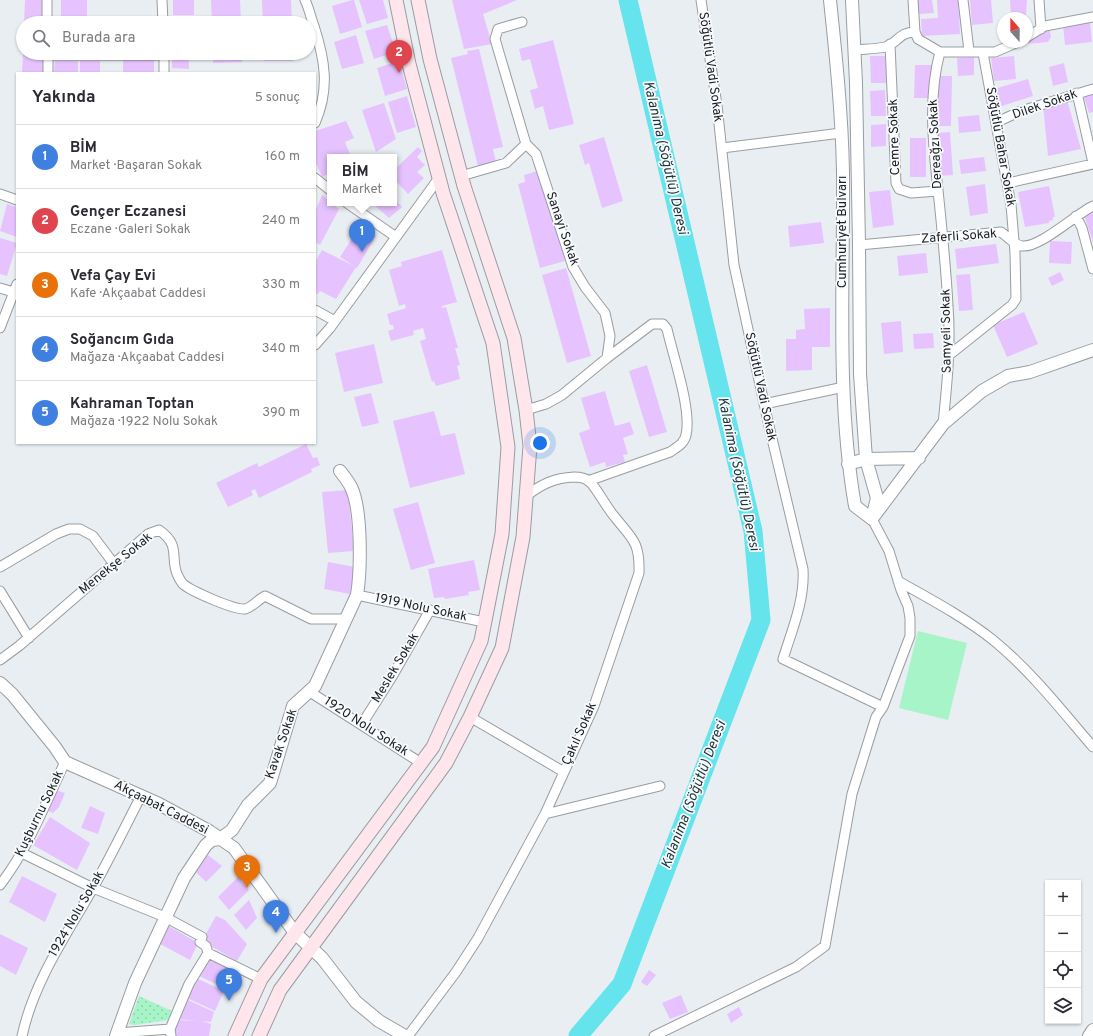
<!DOCTYPE html>
<html lang="tr">
<head>
<meta charset="utf-8">
<style>
	:root { --surface:#fff; --page:#f7f7f7; --text:#2b2b33; --muted:#7c7c81; --line:#e1e1e2; --accent:#2563eb }
	body { margin:0; font-family:Overpass,sans-serif; background:var(--page); color:var(--text) }
	.controls { position:absolute; right:12px; bottom:12px; display:grid; overflow:hidden; border-radius:0px; box-shadow:0 1px 3px #0004 }
	.controls button { width:36px; height:36px; display:grid; place-items:center; padding:0; border:0; border-bottom:1px solid var(--line); background:var(--surface); color:var(--text); font:20px sans-serif }
	.compass { position:absolute; left:997px; top:12px; width:36px; height:36px; border-radius:50%; background:var(--surface); box-shadow:0 1px 3px #0004; rotate:339deg }
	.you { position:absolute; left:540px; top:443px; width:14px; height:14px; margin:-10px; border:3px solid #fff; border-radius:50%; background:#1a73e8; box-shadow:0 0 0 6px #1a73e833 }
	.badge { display:grid; place-items:center; width:26px; height:26px; border-radius:50%; background:var(--accent); color:#fff; font-size:13px; font-weight:700 }
	.pin { position:absolute; translate:-50% -33px; filter:drop-shadow(0 1px 2px #0008) }
	.pin::after { content:''; position:absolute; top:21px; width:14px; height:12px; background:inherit; clip-path:polygon(0 0,100% 0,50% 100%) }
	.popup { position:absolute; left:327px; top:154px; width:70px; height:52px; box-sizing:border-box; display:grid; place-content:center; border-radius:0px; background:var(--surface); filter:drop-shadow(0 1px 3px #0005); font-size:13px; white-space:nowrap; color:var(--muted) }
	.popup b { font-size:15px; color:var(--text) }
	.popup::after { content:''; position:absolute; left:50%; top:100%; margin-left:-8px; border:8px solid transparent; border-top-color:var(--surface) }
	.list { margin:0; padding:0; list-style:none }
	h2 { display:flex; justify-content:space-between; align-items:center; height:52px; margin:0; padding:0 16px; font-size:17px }
	h2 small { font-size:13px; font-weight:400; color:var(--muted) }
	.list li { display:grid; grid-template-columns:26px 1fr auto; gap:12px; align-items:center; box-sizing:border-box; height:64px; padding:0 16px; border-top:1px solid var(--line) }
	.list b { display:block; font-size:15px; white-space:nowrap }
	.list p { margin:0; font-size:13px; white-space:nowrap; color:var(--muted) }
	.list em { font-size:13px; font-style:normal; color:var(--muted) }
	.icon { flex:none; width:22px; height:22px; fill:none; stroke:currentColor; stroke-width:2; stroke-linecap:round; stroke-linejoin:round }
	.map { position:relative; flex:none; width:1093px; height:1036px; overflow:hidden }
	.search { position:absolute; background:var(--surface); box-shadow:0 1px 3px #0004; left:16px; top:16px; width:300px; height:44px; display:flex; align-items:center; gap:10px; box-sizing:border-box; padding:0 14px; border-radius:22px; color:var(--muted); font-size:15px }
	.panel { position:absolute; background:var(--surface); box-shadow:0 1px 3px #0004; left:16px; top:72px; width:300px; height:372px; border-radius:0px }
	.map>svg:first-child { display:block }
	.grass { fill:#a6f4c7 }
	.park { fill:url(#park-dots) }
	.lines { fill:none; stroke-linecap:round; stroke-linejoin:round }
	.river { stroke:#65e4ed; stroke-width:19 }
	.building { fill:#e6c3ff }
	.minor-casing { stroke:#999da1; stroke-width:11 }
	.tertiary-casing { stroke:#999da1; stroke-width:14 }
	.secondary-casing { stroke:#999da1; stroke-width:15 }
	.minor { stroke:#fff; stroke-width:9 }
	.tertiary { stroke:#fff; stroke-width:12 }
	.secondary { stroke:#ffe6ec; stroke-width:13 }
	.labels { text-anchor:middle; dominant-baseline:central; stroke-width:3.5; stroke-linejoin:round; paint-order:stroke }
	.street-label { font-size:13px; fill:#1c1d1f; stroke:#f7fbfe }
	.water-label { font-size:14px; font-style:italic; fill:#1e3436; stroke:#f7fbfe }
</style>
</head>
<body>
<div class="map">
<svg width="1093" height="1036" viewBox="0 0 1093 1036">
	<defs>
		<pattern id="park-dots" width="8" height="8" patternUnits="userSpaceOnUse"><rect width="8" height="8" fill="#a6f4c7"/><path d="M2 2h.1M6 6h.1" fill="none" stroke="#8ed1aa" stroke-width="1.8" stroke-linecap="round"/></pattern>
	</defs>
	<rect width="100%" height="100%" fill="#e9eef2"/>
	<path class="grass" d="M918,631L967,643L948,720L899,708Z"/>
	<path class="park" d="M139,996L172,1011L168,1020L134,1025L129,1024Z"/>
	<g class="lines">
		<path class="river" d="M578,1036L622,984L761,620L753,531L628,0"/>
	</g>
	<path class="building" d="M25,0H46L45,23H24Z
		M61,0H87V23H61Z
		M173,0H194V15H173Z
		M211,0H240L241,23H212Z
		M262,0H291L292,23H263Z
		M352,0H354L362,27L340,34L332,6Z
		M359,0H383L388,18L367,24Z
		M452,0H517L483,14L492,44L464,49Z
		M917,0H932L934,13L919,14Z
		M937,0H958L960,34L922,36L921,19L938,18Z
		M970,0H991L993,23L972,25Z
		M1010,0H1027L1026,14L1023,18H1011Z
		M1090,22L1092,42L1065,45L1063,25Z
		M387,25L396,52L374,59L365,31Z
		M1049,27L1051,37L1048,42L1027,44L1043,28Z
		M356,35L364,63L342,69L334,42Z
		M553,40L574,124L549,130L543,106L535,109L530,90L538,88L530,59L522,61L519,49Z
		M479,49L503,147L493,149L496,162L478,166L451,58L468,54L467,51Z
		M23,53H44L43,73H22Z
		M172,53H189V69L172,68Z
		M213,53H242V62L213,63Z
		M264,53H293V61H264Z
		M870,56H886V83H871Z
		M1014,56L1016,79L994,81L991,58Z
		M974,57V75L958,76L957,58Z
		M123,60H154V73H123Z
		M55,61H78V73H54Z
		M80,61H100V73H80Z
		M399,61L407,89L385,96L377,68Z
		M1064,63L1068,82L1053,86L1049,67Z
		M915,65H932L931,98H914Z
		M937,76H952L951,126H936Z
		M1028,79L1033,96L999,107L994,89Z
		M885,90L886,116H871L870,91Z
		M1093,91V112L1089,113L1083,94Z
		M407,96L416,127L397,133L388,102Z
		M1067,100L1081,149L1048,156L1043,105Z
		M384,103L396,139L376,152L362,110Z
		M979,115L981,131L959,133L958,117Z
		M346,121L354,138L345,142L351,157H330V173L322,177L315,161V131Z
		M886,124V146L871,147V125Z
		M950,132L953,175L938,176L936,133Z
		M604,137L623,201L602,208L589,163L585,165L579,145Z
		M910,138H926V177H910Z
		M418,147L422,151L417,157L425,165L417,172L424,178L408,194L394,179V170Z
		M984,157L986,171L961,174L959,160Z
		M541,170L565,261L540,268L518,184L525,182L524,175Z
		M985,184L988,213L970,216L966,187Z
		M1049,186L1055,217H1053V220L1049,221V223L1025,227L1018,192Z
		M890,190L894,225L873,228L869,192Z
		M322,195L339,209L320,245L315,242V212Z
		M394,198L402,207L389,218L372,203H394Z
		M7,204L17,207V237L0,231Z
		M1093,213V242L1084,215Z
		M821,222L824,243L790,247L788,226Z
		M360,226L376,236L357,268L340,257Z
		M0,238L17,243L7,276L0,274Z
		M1050,241L1072,242L1071,264L1049,263Z
		M996,244L999,263L957,269L955,249Z
		M322,250L356,267L336,299L320,291L318,294L315,293V262Z
		M442,250L457,302L442,306V308L446,307L458,348H455L460,365L457,366L460,379L436,386L434,381L432,382L420,341L426,339L423,328L413,331L414,335L391,341L388,331L394,329L393,325H390L387,314L406,308L405,304L399,306L389,270L402,266L401,262Z
		M926,253L928,273L899,276L897,256Z
		M566,268L591,356L567,363L542,275Z
		M1060,272L1064,280L1052,286L1048,278Z
		M970,274L973,310L959,311L956,275Z
		M830,308V347H812V370L786,371V339H796V330L805,329L804,309Z
		M1024,312L1038,344L1007,357L993,325Z
		M901,321L903,352L884,354L881,323Z
		M933,333L934,348L914,349L913,334Z
		M374,344L383,383L344,392L335,353Z
		M647,365L667,432L649,437L629,371Z
		M605,391L615,426L630,422L634,434L623,438L628,454L623,455L625,462L606,467L605,462L590,467L579,433L590,429L581,398Z
		M371,393L379,423L362,427L354,397Z
		M434,411L441,436L455,433L465,474L410,488L393,421Z
		M306,444L313,458L317,457L320,465L311,469L312,472L259,498L255,489L251,491L253,495L228,507L216,483L257,463L259,467Z
		M348,490L354,551L328,553L322,492Z
		M418,502L435,563L411,570L393,509Z
		M474,560L480,590L468,592L469,595L445,599L444,597L434,598L428,569Z
		M328,562L355,567L350,594L324,589Z
		M53,789L65,793L59,807L53,813L44,809Z
		M90,806L105,813L98,834L81,828Z
		M50,817L90,843L77,870L33,845Z
		M208,855L222,866L206,882L196,872Z
		M22,876L57,894L45,922L9,902Z
		M238,877L249,890L229,910L218,897Z
		M249,900L257,918L246,930L234,915Z
		M216,916L225,920L247,944L237,961L202,941Z
		M169,926L198,943L190,960L160,944Z
		M0,934L28,948L16,975L0,966Z
		M208,959L234,971L227,989L199,976Z
		M649,970L656,975L647,986L641,982Z
		M196,978L224,991L215,1011L187,998Z
		M681,995L688,1012L670,1019L662,1003Z
		M186,999L214,1012L211,1022L202,1021L211,1024L209,1036H175L176,1020L198,1021L177,1019Z
		M739,1007L743,1015L731,1023L727,1014Z"/>
	<g class="lines">
		<defs>
			<path id="minor" d="M47,0V23
				M162,0L163,23
				M305,0C309,8 311,18 314,26C325,60 330,89 315,123
				M701,0L717,105L734,265L769,426L803,569C805,600 792,630 783,659L883,707
				M913,0L915,32L918,39L940,52
				M963,0L969,51
				M1039,0L1041,29
				M522,22L498,29L495,39L526,144L536,154L573,267L585,287L605,313L610,336L607,358L562,395L546,404L526,410
				M1027,37L1045,26L1093,17
				M890,44L896,183L899,189L911,193L938,191
				M854,50C864,49 876,49 885,47C898,43 899,32 915,32
				M940,52C928,96 933,145 938,190C942,229 946,267 948,306C951,345 947,385 943,424
				M940,52H995L1018,42
				M48,53V73
				M164,53V73
				M48,55H164
				M1077,93L1093,163
				M997,122L1021,111L1093,89
				M722,148L841,133
				M461,176L506,163L526,144
				M315,178L330,190
				M1008,183L1093,164
				M0,194L17,200
				M347,203L396,237
				M1076,216L1082,228L1093,269
				M859,245L1001,232C1007,236 1014,245 1022,246C1040,248 1076,214 1093,206
				M0,288L17,293
				M315,310L335,321
				M0,328L17,284
				M315,345L330,328L439,178
				M948,356L1012,305L1016,299L1015,253L1011,205L983,53
				M764,404L844,387
				M588,481L670,452C677,447 684,444 686,435C692,410 673,356 667,329L663,324H652L607,358
				M0,567L56,534L69,529H80L93,536L114,564
				M898,581C930,599 964,617 993,640C1031,671 1062,711 1093,747
				M0,591L29,638
				M357,595L484,622
				M0,660L19,646L139,542L148,534L159,530C182,546 169,558 178,576C179,578 181,582 183,584C191,591 234,610 245,609C251,608 259,599 265,596L311,619H346
				M310,692L421,763
				M470,717L564,772
				M362,724L393,675L430,610
				M545,814L660,786
				M22,853L93,888L165,917L202,937L200,942L206,946L208,953
				M0,885C28,849 45,804 65,762
				M170,1029L189,984L208,953L261,979
				M117,1033L170,1029L171,1036
				M22,1036C34,981 66,936 93,888C110,858 125,827 141,796
				M408,1036L456,972L478,938L545,814L594,706L639,573C640,541 632,539 614,516C607,508 596,487 589,481C585,478 578,477 574,477C554,478 542,484 526,496
				M654,1036L796,967L825,946L852,794L876,717L883,707L910,636V618L908,606L901,590L889,551L872,519"/>
			<path id="tertiary" d="M830,0C836,57 842,115 843,172C844,283 836,396 855,506L872,519
				M852,0L856,83L859,245L860,374L866,459L877,498L872,519
				M848,464L866,459L919,458
				M874,516L943,424L982,391L1008,376L1030,372L1093,350
				M0,683L12,694L55,747L65,762L159,804L209,831L234,848L295,933L322,958L356,1002L379,1021L405,1036
				M116,1036L135,983L184,878L206,845L212,840L220,839L232,830L248,805L270,783L293,706L315,686L357,595C361,570 362,509 351,487C348,481 344,476 340,471
				M1089,1036L1093,1030"/>
			<path id="secondary" d="M235,1036L261,979L433,747L481,641L502,534L508,447L493,343L443,193L409,64L396,0
				M259,1036L280,990L446,763L470,717L502,648L523,537L530,446L526,410L514,338L464,186L430,59L418,0"/>
		</defs>
		<use href="#minor" class="minor-casing"/>
		<use href="#tertiary" class="tertiary-casing"/>
		<use href="#secondary" class="secondary-casing"/>
		<use href="#minor" class="minor"/>
		<use href="#tertiary" class="tertiary"/>
		<use href="#secondary" class="secondary"/>
	</g>
	<g class="labels">
		<g class="street-label">
			<text transform="translate(710 67) rotate(82)">Söğütlü Vadi Sokak</text>
			<text transform="translate(1045 105) rotate(-19)">Dilek Sokak</text>
			<text transform="translate(895 137) rotate(-92)">Cemre Sokak</text>
			<text transform="translate(936 144) rotate(-93)">Dereağzı Sokak</text>
			<text transform="translate(1000 147) rotate(80)">Söğütlü Bahar Sokak</text>
			<text transform="translate(562 229) rotate(71)">Sanayi Sokak</text>
			<text transform="translate(843 232) rotate(-90)">Cumhuriyet Bulvarı</text>
			<text transform="translate(959 237) rotate(-4)">Zaferli Sokak</text>
			<text transform="translate(947 331) rotate(-91)">Samyeli Sokak</text>
			<text transform="translate(760 387) rotate(78)">Söğütlü Vadi Sokak</text>
			<text transform="translate(116 564) rotate(-39)">Menekşe Sokak</text>
			<text transform="translate(421 608) rotate(12)">1919 Nolu Sokak</text>
			<text transform="translate(396 668) rotate(-59)">Meslek Sokak</text>
			<text transform="translate(366 727) rotate(33)">1920 Nolu Sokak</text>
			<text transform="translate(580 734) rotate(-66)">Çakıl Sokak</text>
			<text transform="translate(282 744) rotate(-71)">Kavak Sokak</text>
			<text transform="translate(161 808) rotate(27)">Akçaabat Caddesi</text>
			<text transform="translate(40 814) rotate(-64)">Kuşburnu Sokak</text>
			<text transform="translate(77 914) rotate(-60)">1924 Nolu Sokak</text>
		</g>
		<g class="water-label">
			<text transform="translate(665 158) rotate(77)">Kalanima (Söğütlü) Deresi</text>
			<text transform="translate(738 474) rotate(78)">Kalanima (Söğütlü) Deresi</text>
			<text transform="translate(694 795) rotate(-69)">Kalanima (Söğütlü) Deresi</text>
		</g>
	</g>
</svg>
<div class="controls">
<button>+</button>
<button>−</button>
<button><svg class="icon" aria-label="locate" viewBox="0 0 24 24"><circle cx="12" cy="12" r="6"/><path d="M12 2v4M12 18v4M2 12h4M18 12h4"/></svg></button>
<button><svg class="icon" aria-label="layers" viewBox="0 0 24 24"><path d="M12 4l9 5-9 5-9-5zM3 14l9 5 9-5"/></svg></button>
</div>
<svg class="compass" viewBox="-18 -18 36 36"><path d="M0-13l5 13h-10z" fill="#e53935"/><path d="M0 13l5-13h-10z" fill="#7c7c81"/></svg>
<div class="you"></div>
<div class="pin badge" style="left:362px;top:252px;background:#3f7fe0">1</div>
<div class="popup"><b>BİM</b>Market</div>
<div class="pin badge" style="left:399px;top:73px;background:#e0444e">2</div>
<div class="pin badge" style="left:247px;top:888px;background:#e8710a">3</div>
<div class="pin badge" style="left:276px;top:933px;background:#3f7fe0">4</div>
<div class="pin badge" style="left:229px;top:1001px;background:#3f7fe0">5</div>
<div class="search"><svg class="icon" aria-label="search" viewBox="0 0 24 24"><circle cx="10" cy="10" r="6"/><path d="M15 15l6 6"/></svg>Burada ara</div>
<section class="panel">
<h2>Yakında<small>5 sonuç</small></h2>
<ul class="list">
<li><span class="badge" style="background:#3f7fe0">1</span><div><b>BİM</b><p>Market · Başaran Sokak</p></div><em>160 m</em></li>
<li><span class="badge" style="background:#e0444e">2</span><div><b>Gençer Eczanesi</b><p>Eczane · Galeri Sokak</p></div><em>240 m</em></li>
<li><span class="badge" style="background:#e8710a">3</span><div><b>Vefa Çay Evi</b><p>Kafe · Akçaabat Caddesi</p></div><em>330 m</em></li>
<li><span class="badge" style="background:#3f7fe0">4</span><div><b>Soğancım Gıda</b><p>Mağaza · Akçaabat Caddesi</p></div><em>340 m</em></li>
<li><span class="badge" style="background:#3f7fe0">5</span><div><b>Kahraman Toptan</b><p>Mağaza · 1922 Nolu Sokak</p></div><em>390 m</em></li>
</ul>
</section>
</div>
</body>
</html>
